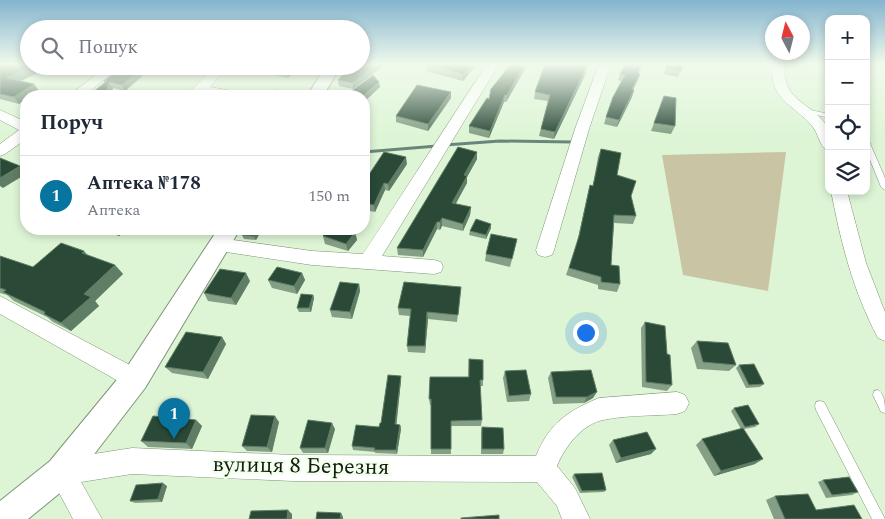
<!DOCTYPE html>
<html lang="uk">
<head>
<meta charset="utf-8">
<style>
	:root { --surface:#fff; --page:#f6f6f7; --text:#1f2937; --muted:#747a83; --line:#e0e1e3; --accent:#0775a0 }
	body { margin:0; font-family:Spectral,serif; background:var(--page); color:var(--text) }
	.controls { position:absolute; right:15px; top:15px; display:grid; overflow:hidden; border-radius:10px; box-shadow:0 2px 8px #0003 }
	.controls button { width:45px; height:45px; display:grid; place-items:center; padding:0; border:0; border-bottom:1px solid var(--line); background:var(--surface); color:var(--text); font:25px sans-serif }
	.compass { position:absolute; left:765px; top:15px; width:45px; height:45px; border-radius:50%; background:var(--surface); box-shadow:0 2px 8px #0003; rotate:353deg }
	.you { position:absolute; left:585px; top:332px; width:18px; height:18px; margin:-12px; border:4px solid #fff; border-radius:50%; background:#1a73e8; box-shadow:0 0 0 8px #1a73e833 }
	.badge { display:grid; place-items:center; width:32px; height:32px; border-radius:50%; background:var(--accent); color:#fff; font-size:16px; font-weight:700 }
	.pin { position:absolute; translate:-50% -41px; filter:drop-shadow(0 1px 2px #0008) }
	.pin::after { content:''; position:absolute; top:26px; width:18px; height:15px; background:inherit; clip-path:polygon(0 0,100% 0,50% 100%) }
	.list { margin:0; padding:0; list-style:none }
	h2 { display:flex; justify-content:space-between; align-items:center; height:65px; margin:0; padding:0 20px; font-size:21px }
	h2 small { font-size:16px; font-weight:400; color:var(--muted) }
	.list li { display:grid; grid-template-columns:32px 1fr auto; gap:15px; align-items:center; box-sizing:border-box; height:80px; padding:0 20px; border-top:1px solid var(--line) }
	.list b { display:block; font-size:19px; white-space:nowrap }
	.list p { margin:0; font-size:16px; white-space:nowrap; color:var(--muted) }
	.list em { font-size:16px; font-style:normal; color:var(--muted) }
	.icon { flex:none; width:28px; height:28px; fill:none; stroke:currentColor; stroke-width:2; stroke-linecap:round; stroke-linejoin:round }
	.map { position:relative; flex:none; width:885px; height:519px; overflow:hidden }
	.search { position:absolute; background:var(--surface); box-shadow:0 2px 8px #0003; left:20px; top:20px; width:350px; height:55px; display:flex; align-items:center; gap:12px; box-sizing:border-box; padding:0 18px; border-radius:28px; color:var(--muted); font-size:19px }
	.panel { position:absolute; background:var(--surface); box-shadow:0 2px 8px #0003; left:20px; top:90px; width:350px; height:145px; border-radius:20px }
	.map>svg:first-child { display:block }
	.green { fill:#c9c4a4 }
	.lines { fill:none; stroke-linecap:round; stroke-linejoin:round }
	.stream { stroke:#69867b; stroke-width:3 }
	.service-casing { stroke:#7e9476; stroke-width:1 }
	.minor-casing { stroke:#7e9476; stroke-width:1 }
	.tertiary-casing { stroke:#7e9476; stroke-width:2 }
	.service { fill:#fff; fill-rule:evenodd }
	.minor { fill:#fff; fill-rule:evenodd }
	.tertiary { fill:#fff; fill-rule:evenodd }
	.wall { fill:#849f86 }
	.shaded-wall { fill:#607d66 }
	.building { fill:#2a4937; stroke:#607d66 }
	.labels { text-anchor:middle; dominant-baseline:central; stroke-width:5; stroke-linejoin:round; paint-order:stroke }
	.near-street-label { font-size:22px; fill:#141c11; stroke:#f1ffec }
</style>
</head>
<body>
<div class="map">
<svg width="885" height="519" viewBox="0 0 885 519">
	<rect width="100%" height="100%" fill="#ddf5d5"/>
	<path class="green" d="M786,152L768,291L683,275L662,155Z"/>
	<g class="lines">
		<path class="stream" d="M445,145L500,141L572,142
			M364,152L437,146"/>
		<defs>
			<path id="service" d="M806,109L829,114V118L804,112L803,111Z
				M866,139L869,141L885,178V190L881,187L866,150Z
				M878,390C885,394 885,405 885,413L881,412L873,395L874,391Z
				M820,401L824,402L885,519H872L816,410L815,406L816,402Z"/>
			<path id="minor" d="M487,64H499L382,256L434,260L441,262L443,267L441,272L434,274L312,265L213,250L210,245L213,240L219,238L312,251L363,254Z
				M599,64H611L589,129L554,250L552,255L545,257L538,255L536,250L575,129Z
				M772,64H784C784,104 808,99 827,126L829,129V150L824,148C819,142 818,134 813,127C793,103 770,102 772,64Z
				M108,66H122L83,96H68Z
				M215,70L221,74L210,87L243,93L245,96H219L204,93L201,96H189L190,92L210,71Z
				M0,110L26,122V139L5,154L0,156V144L19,130L0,120Z
				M831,191H847L866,263L885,312V341L878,338C853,291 841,243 831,191Z
				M0,296L143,372L146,379L143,386L135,389L127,386L0,314Z
				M677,392L685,395L689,403L685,411L677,414C653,416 626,415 603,420C582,424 564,448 557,466L575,488L590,519H562L557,506L537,482L293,481L132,474L81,482L102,519H73L48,472L52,463L61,459L132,448L293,455L536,456C549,424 567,411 599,398Z"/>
			<path id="tertiary" d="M326,66H341L323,96H307Z
				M218,229H240L145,388L72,483L28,519H0V501L50,461L125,370Z"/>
		</defs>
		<use href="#service" class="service-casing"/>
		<use href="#minor" class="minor-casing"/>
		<use href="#tertiary" class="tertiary-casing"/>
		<use href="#service" class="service"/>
		<use href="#minor" class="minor"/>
		<use href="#tertiary" class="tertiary"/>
	</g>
	<path class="wall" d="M0,64L29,66H78L67,73L46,69L21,81L39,91L30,96H26L19,104L0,99Z
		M361,64H383V66L353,89L339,86L338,80Z
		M426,64H477L463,81L426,71Z
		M509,64H528L506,102H504L489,138L469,133V126L489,99L509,67Z
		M667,64H684L678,77L664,74Z
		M120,66H154L125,91L113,88L110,96H88L105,82L104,81L119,69L118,68Z
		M300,66L288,78L269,74L268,69Z
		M586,73L554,139L539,136L548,101L534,99L535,92Z
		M639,73L638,80L633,90H634L632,97L617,127L604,124L606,117L621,81L618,80L620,74Z
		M664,96L675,126L671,134L651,131Z
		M451,98L428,131L396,122V116Z
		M601,149L631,196L636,216L633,224L614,223L611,265L620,284L617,292L598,289V285L566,275L577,243L588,193L590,185H593L598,157Z
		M477,152V159L467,177V183L455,204L471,207L470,215L463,231L442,226L440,230L437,229L423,257L398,255L397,248Z
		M407,164L389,191L385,190L375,212L364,210V172L370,173Z
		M491,224V228L486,239L469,235L470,231Z
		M99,229H128L119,236Z
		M245,229H262L256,240L244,239L242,235Z
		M355,232L357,240L348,251L325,244L323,236Z
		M517,239L510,267L485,261L486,254Z
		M0,256L33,267L89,256L115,265L123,274L95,301L99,306L71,331L53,322L47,317L14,301L7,295L0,293Z
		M302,273L305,280L297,294L272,288L268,280Z
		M250,281L236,305L208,301L204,293Z
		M359,284L360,291L352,319L332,317L330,310Z
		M461,287L457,322L428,319L425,353L408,352L407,346L410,316L399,315L398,308Z
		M313,295L314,298L311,312H299L297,308Z
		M645,322L667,354L672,385L667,391L642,387L641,328Z
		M222,337L226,344L208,379L172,373L165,367Z
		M697,341L736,365L729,371L697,369L691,348Z
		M469,359L483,380V386H480L482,420L481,426H451V454H431V405H430L429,399L468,377Z
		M739,365L764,384L760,387L746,388L736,368Z
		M505,371L531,394L529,401L507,402L503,378Z
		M551,372L593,398L584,403L553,404L548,378Z
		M401,380L396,425H400L401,429L397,454L375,453V452L353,450L352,446L379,427L381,423Z
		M734,408L759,424L755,427L744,429L755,464L714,476L696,445L702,439L741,429L731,411Z
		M196,420L202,426L192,449L148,447L141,441Z
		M279,422L272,452L247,451L242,446Z
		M482,427L504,449L503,454H481V433Z
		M335,429L328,453H303L300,448Z
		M613,440L651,454L616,463L609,445Z
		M574,474L606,490L604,492L580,493L572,477Z
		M823,480L858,492L852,495L826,498L818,482Z
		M167,486L162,502L135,503L130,501Z
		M775,496L816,510L862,519H774L766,500Z"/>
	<path class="shaded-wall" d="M377,64H383V66L353,89V83Z
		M472,64H477L463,81V74Z
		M525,64H528L506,102L507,95Z
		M32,66H44L46,69L12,85L7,78Z
		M63,66H78L67,73Z
		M144,66H154L125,91L122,85Z
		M292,66H300L288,78L287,72Z
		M588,66L586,73L554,139L555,132Z
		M640,74L638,80L629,96L632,89Z
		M109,82L113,88L110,96H105Z
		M379,82L380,87L364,102V96H363Z
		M34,84L39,91L30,96H26V99L19,104L14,97Z
		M634,90L632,97L617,127L619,120Z
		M451,92V98L428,131V124Z
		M505,95L504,102L489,138L490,131Z
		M366,109L367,115L364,118V111Z
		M477,152V159L467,177V183L452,211V203L464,175Z
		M406,157L407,164L389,191L388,184Z
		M20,166L26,174L3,188L0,186V178Z
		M384,183L385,190L375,212L374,205Z
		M471,207L470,215L463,231V224Z
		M442,218V226L440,230V222Z
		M437,222V229L423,257V250Z
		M491,224V228L486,239V235Z
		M115,229H128L119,236L114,230Z
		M258,229H262L256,240L254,236Z
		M355,232L357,240L348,251L346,244Z
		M84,251L92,260L82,253Z
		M115,265L123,274L95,301L99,306L71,331L61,323L84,294Z
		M246,273L250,281L236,305L231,298Z
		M302,273L305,280L297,294L294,286Z
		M359,284L360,291L352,319L350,312Z
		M313,295L314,298L311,312L309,308Z
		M427,312L428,319L425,353V346Z
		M222,337L226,344L208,379L203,372Z
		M401,376V380L396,429L395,424Z
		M597,392L593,398L584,403L587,397Z
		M275,416L279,422L272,452L267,447Z
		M196,420L202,426L192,449L186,443Z
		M332,423L335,429L328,453L325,448Z
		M400,425L401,429L397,454L396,450Z
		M656,449L651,454L616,463L621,458Z
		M763,459L755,464L714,476L721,471Z
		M163,483L167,486L162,502L158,499Z
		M288,510L292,514V519H287Z
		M341,513L343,517V519H340Z"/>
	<path class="building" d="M0,64H29V66H32L7,78L34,84L14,97L0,94Z
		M361,64H377L353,83L338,80L350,66H361Z
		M426,64H472L463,74Z
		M511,64H525L507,95H505L490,131L469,126L487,98L489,99L491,89Z
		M545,64H588L555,132L541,129L550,95L535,92Z
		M626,64H642L638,73L640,74L632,89L634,90L619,120L606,117L613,97L625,75L620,74Z
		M667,64H684L681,71L666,68Z
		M120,66H144L122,85L109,82L105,96H88L107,81H104L121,68H118Z
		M270,66H292L287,72L268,69Z
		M373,75L379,82L363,96H345Z
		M417,85L451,92L428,124L396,116Z
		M276,90L290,94L289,96H271Z
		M664,96L676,98L675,126L654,123Z
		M458,147L477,152L464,175L467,176L452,203L471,207L463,224L442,218L440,222H437L423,250L397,248Z
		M601,149L621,153L617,175L636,181L631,196L636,216L614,215L611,265L619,266L620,284L601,282V277L569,268L579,236L590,185L593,186Z
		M384,152L406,157L388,184L384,183L374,205L364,203V172L370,173Z
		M0,158L20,166L0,178Z
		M476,219L491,224L486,235L470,231Z
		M245,229H258L254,236L242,235Z
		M330,229H346L355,232L346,244L323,236Z
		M491,234L517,239L512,259L486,254Z
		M61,243L84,251L82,253L115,265L84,294L91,297L61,323L44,314L45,312L3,292L6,290L0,288V256L33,267Z
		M277,267L302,273L294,286L268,280Z
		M220,269L246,273L231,298L204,293Z
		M340,282L359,284L350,312L330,310Z
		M404,282L461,287L458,315L427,312L425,346H407L411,309L398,308Z
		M301,294L313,295L309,308H297Z
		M645,322L665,326L667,354L670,355L672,385L646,382Z
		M186,332L222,337L203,372L165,367Z
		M697,341L728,343L736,365L703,362Z
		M469,359L483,360V380H480L482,420L451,421V449H431V399H429L430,377H469Z
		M754,364L764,384L749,385L739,365Z
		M526,370L531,394L509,396L505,371Z
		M591,370L597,392L587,397H556L551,372Z
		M388,375L401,376L395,424L400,425L396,450H374L375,448L352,446L356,425L379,427L380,423H381Z
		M748,405L759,424L745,427L734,408Z
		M251,415L275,416L267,447L242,446Z
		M153,416L196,420L186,443L141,441Z
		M308,420L332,423L325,448H300Z
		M482,427L503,428L504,449H482Z
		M743,428L763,459L721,471L702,439Z
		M647,432L656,449L621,458L613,440Z
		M602,473L606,490L582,491L574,474Z
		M849,477L858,492L832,495L823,480Z
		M163,483L158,499L130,501L136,485Z
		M808,494L816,510L854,505L862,519H785L775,496Z
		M288,510L287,519H249L251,511Z
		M317,512L341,513L340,519H316Z
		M499,515V519H461V518Z"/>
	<linearGradient id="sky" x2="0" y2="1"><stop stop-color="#83b4cf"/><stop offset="0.47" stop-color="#f0faec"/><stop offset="1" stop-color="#f0faec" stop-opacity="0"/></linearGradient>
	<rect width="885" height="137" fill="url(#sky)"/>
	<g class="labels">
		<g class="near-street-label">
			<text transform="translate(301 466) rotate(1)">вулиця 8 Березня</text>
		</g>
	</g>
</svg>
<div class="controls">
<button>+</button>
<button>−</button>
<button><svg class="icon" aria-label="locate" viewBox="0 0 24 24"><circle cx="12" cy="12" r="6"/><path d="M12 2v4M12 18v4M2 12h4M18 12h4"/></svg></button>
<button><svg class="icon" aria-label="layers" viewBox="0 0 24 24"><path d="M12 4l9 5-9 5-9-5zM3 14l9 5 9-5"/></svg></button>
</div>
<svg class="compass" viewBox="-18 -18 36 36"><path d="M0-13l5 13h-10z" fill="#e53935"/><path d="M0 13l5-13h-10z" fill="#747a83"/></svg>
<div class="you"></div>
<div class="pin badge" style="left:174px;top:439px">1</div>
<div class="search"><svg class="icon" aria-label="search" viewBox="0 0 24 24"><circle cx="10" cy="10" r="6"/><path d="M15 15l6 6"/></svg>Пошук</div>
<section class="panel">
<h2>Поруч<small></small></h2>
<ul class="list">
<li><span class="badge">1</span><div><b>Аптека №178</b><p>Аптека</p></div><em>150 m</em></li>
</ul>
</section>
</div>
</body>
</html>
